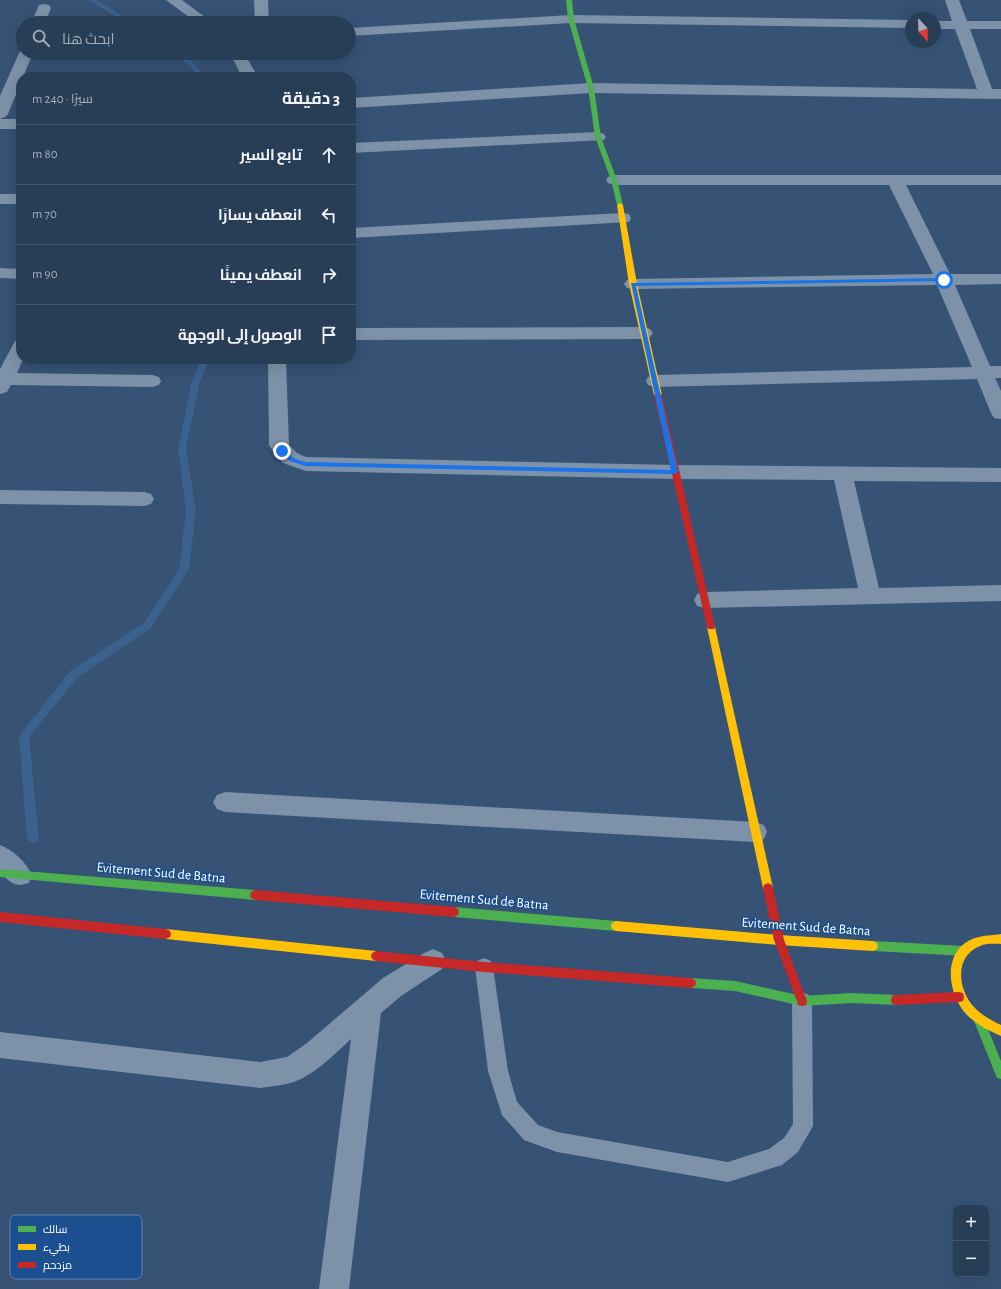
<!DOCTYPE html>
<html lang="ar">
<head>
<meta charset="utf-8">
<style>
	:root { --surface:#283e57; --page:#344961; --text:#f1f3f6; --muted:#a5aeba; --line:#44576d }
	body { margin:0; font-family:"Alegreya Sans",Cairo,sans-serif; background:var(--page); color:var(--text); direction:rtl }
	.controls { position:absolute; right:12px; bottom:12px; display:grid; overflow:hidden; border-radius:8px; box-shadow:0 4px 16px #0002 }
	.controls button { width:36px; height:36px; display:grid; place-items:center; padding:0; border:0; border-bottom:1px solid var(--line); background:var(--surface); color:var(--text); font:20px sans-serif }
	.compass { position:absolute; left:905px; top:12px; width:36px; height:36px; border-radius:50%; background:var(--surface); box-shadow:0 4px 16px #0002; rotate:158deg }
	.stop { position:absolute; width:12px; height:12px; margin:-9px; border:3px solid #1a73e8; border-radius:50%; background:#fff }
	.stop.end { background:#1a73e8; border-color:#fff; box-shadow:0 1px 4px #0008 }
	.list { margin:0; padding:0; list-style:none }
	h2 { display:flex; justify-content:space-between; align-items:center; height:52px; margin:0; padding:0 16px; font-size:17px }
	h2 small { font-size:13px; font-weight:400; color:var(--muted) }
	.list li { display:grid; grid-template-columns:26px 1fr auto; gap:12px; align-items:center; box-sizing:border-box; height:60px; padding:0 16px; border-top:1px solid var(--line) }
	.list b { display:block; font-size:15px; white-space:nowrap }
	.list em { font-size:13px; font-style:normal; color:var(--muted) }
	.icon { flex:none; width:22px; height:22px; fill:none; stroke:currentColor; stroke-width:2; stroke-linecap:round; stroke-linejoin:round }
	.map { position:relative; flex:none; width:1001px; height:1289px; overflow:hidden; direction:ltr }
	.search { position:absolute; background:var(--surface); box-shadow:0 4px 16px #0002; left:16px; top:16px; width:340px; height:44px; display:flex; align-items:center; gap:10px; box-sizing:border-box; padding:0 14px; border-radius:22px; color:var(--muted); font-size:15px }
	.panel { position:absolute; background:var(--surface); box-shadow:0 4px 16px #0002; left:16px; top:72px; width:340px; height:292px; border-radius:16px; direction:rtl }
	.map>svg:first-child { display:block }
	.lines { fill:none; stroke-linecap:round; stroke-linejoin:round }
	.stream { fill:#3b618d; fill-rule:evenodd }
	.lane { fill:#7d92a8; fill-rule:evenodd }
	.street { fill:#7d92a8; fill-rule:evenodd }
	.fast { fill:#4caf50; fill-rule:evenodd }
	.slow { fill:#ffc107; fill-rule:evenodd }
	.jam { fill:#c62828; fill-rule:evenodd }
	.route { fill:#1a73e8 }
	.labels { text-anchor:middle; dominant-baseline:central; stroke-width:3; stroke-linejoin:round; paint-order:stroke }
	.street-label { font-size:14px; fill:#fff; stroke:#1b4f8f }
	.key { fill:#1b4f8f; stroke:#5f84b1; stroke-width:1 }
	.key-label { font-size:11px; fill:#fff }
</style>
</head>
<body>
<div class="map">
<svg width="1001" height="1289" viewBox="0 0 1001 1289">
	<rect width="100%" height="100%" fill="#365274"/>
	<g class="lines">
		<path class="stream" d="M88,0H96L135,23H127Z
			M174,53C188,53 197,66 204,77H198L191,67Z
			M201,359H209L199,385L186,448L196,511L189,569L151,628L78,677L29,737L39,838L37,841L33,843L29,841L27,838L19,736L70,671L145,622L179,569L186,511L178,448L191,385Z"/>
		<path class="lane" d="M484,958L491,961L493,967L508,1071L517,1102L538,1125L557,1132L728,1162L769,1149L784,1138L793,1124L792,1001L795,995L802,992L809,995L812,1001L813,1126L798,1152L782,1165L728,1182L557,1152L524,1140L502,1115L488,1071L475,967L477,961Z"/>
		<path class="street" d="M166,0H182L213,23H197Z
			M254,0H268L269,23H255Z
			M945,0H959L967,21H1001V29H970L992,89H1001V99L591,93L351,108V98L591,83L977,89L955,29H935V21H952Z
			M44,4L49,5L51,8L45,23H31L39,5Z
			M571,15L911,20V28L571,23L349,36V28Z
			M23,49V53H33L23,77H21V82L8,114L5,117L0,119V96L19,53Z
			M230,53H244L258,77H242Z
			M0,119H21V129H0Z
			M598,132L604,134L606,137L604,140L351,153V143Z
			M614,175H1001V185H906L950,274H1001V284L955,285L990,366H1001V378H995L1001,391V419L994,418L991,413L977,379L655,387L648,385L646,381L648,377L655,375L972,367L937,285L633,289L627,288L624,284L627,280L633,279L933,274L889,185H614L608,183L606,180L608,177Z
			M0,194H21V204H0Z
			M623,213L629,214L631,218L629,222L351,238V228Z
			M0,268L21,269V279L0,278Z
			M644,327L650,329L653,333L650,337L644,339L351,340V328Z
			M21,339V359H23L17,373L152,375L159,377L161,381L159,385L152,387L11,385L7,392L0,394V369L15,341Z
			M268,359H286L289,445L297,453L306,457L675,465L1001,468V482L854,481L879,588L1001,585V601L705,608L697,606L694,600L697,594L705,592L858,588L834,480L675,479L306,471L283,463L277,457L269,445Z
			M0,490L144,492L151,494L154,499L151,504L144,506L0,504Z
			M225,792L755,822L764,825L767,832L764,839L755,842L225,812L217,809L213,802L217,795Z
			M0,845C13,850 26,862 32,875L29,883C14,888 10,882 0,872Z
			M433,949L442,953L446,961L442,969L401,996L381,1013L349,1289H319L351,1039C336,1053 321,1068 303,1078C290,1085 274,1086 260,1088L0,1058V1032L260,1062L287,1057L307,1043L383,978L424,953Z"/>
		<path class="fast" d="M566,0H572L574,19L594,88L601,137L617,180L623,205L622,206H618L617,205L611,180L595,137L588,88L568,19Z
			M0,869L255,890L259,892L260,895L259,898L255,900L0,877Z
			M454,907L616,921L620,923L621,926L620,929L616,931L454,917L450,915L449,912L450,909Z
			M873,941L965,946L969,948L970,951L969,954L965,956L873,951L869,949L868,946L869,943Z
			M691,978L735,981L802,996L851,993L896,995L900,996L901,1000L900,1004L896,1005L851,1003L802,1006L735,991L691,988L687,986L686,983L687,980Z
			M979,1016L983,1017L1001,1061V1079L997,1078L974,1021L975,1017Z"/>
		<path class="slow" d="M620,203L623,205L637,284L662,395L658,398L654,395L629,284L617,205Z
			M711,624L714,625L715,627L773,888L772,891L768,893L764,891L763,888L707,627L708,625Z
			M616,921L779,935L873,941L877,943L878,946L877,949L873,951L779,945L616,931L612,929L611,926L612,923Z
			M166,929L376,951L380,953L381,956L380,959L376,961L166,939L162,937L161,934L162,931Z
			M1001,934V944C994,944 986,943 980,946C954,956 958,989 973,1006C981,1015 991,1020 1001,1025V1036C989,1031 976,1024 967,1015C950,997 942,960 965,943C976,935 988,936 1001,934Z"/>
		<path class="jam" d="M658,392L662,395L715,627L714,629H708L707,627L654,395Z
			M768,883L772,885L773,888L784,940L807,1001L806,1005L802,1006L798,1005L797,1001L774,940L763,888L764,885Z
			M255,890L454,907L458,909L459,912L458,915L454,917L255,900L251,898L250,895L251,892Z
			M0,912L166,929L170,931L171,934L170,937L166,939L0,922Z
			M376,951L484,962L691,978L695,980L696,983L695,986L691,988L484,972L376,961L372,959L371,956L372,953Z
			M959,992L963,993L964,997L963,1001L959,1002L896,1005L892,1004L891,1000L892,996L896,995Z"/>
	</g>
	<path class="route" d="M944,278L946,280L945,281L636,286L678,472L675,474L306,466C295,463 286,461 279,451L284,450C290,457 297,460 306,462L671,470L631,283Z"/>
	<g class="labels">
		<g class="street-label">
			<text transform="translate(161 873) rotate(5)">Evitement Sud de Batna</text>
			<text transform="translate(484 900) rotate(5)">Evitement Sud de Batna</text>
			<text transform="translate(806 927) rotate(4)">Evitement Sud de Batna</text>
		</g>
	</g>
	<rect x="10" y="1215" width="132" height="64" rx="6" class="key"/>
	<rect x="18" y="1226" width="18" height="6" fill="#4caf50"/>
	<rect x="18" y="1244" width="18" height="6" fill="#ffc107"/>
	<rect x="18" y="1262" width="18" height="6" fill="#c62828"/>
	<g class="key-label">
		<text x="43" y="1233">سالك</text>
		<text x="43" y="1251">بطيء</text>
		<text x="43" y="1269">مزدحم</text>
	</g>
</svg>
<div class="controls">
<button>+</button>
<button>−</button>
</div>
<svg class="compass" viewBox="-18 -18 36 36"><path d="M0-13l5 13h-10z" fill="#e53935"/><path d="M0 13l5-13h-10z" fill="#a5aeba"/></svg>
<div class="stop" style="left:944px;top:280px"></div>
<div class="stop end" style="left:282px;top:451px"></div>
<div class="search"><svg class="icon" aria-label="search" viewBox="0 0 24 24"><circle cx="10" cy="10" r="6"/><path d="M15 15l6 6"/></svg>ابحث هنا</div>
<section class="panel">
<h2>3 دقيقة<small>سيرًا · 240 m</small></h2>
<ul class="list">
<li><svg class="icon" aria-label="ahead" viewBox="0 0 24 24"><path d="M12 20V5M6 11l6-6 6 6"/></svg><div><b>تابع السير</b></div><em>80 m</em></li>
<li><svg class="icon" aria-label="left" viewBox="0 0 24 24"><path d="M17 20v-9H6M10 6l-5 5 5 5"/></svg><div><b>انعطف يسارًا</b></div><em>70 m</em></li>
<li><svg class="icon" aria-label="right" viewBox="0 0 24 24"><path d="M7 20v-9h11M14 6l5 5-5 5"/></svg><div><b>انعطف يمينًا</b></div><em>90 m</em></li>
<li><svg class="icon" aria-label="arrive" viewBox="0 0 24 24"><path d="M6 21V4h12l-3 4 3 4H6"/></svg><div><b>الوصول إلى الوجهة</b></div></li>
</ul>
</section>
</div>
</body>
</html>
